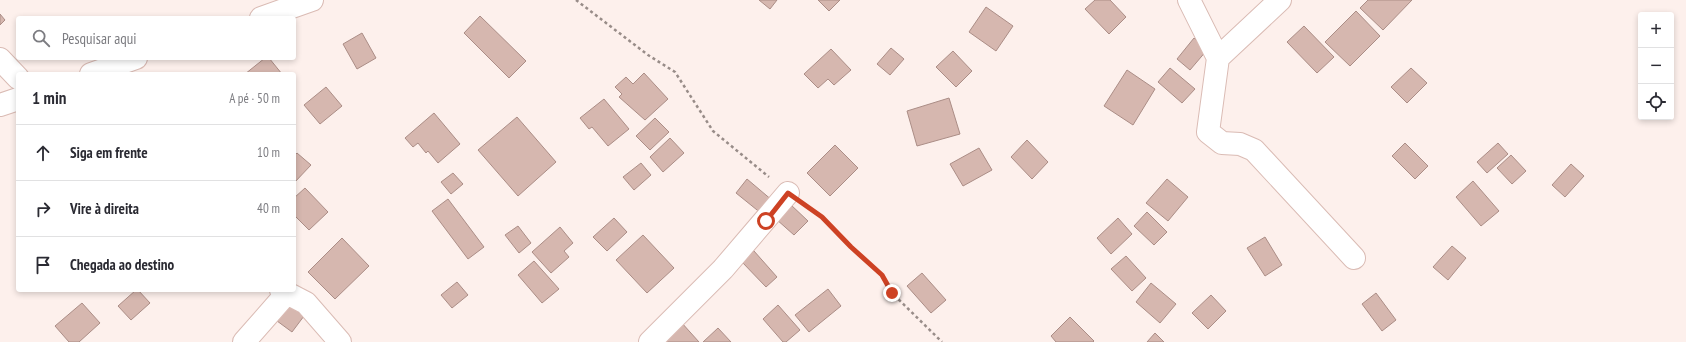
<!DOCTYPE html>
<html lang="pt">
<head>
<meta charset="utf-8">
<style>
	:root { --surface:#fff; --page:#f2f2f3; --text:#2b2b33; --muted:#7c7c81; --line:#e1e1e2 }
	body { margin:0; font-family:"PT Sans Narrow",sans-serif; background:var(--page); color:var(--text) }
	.controls { position:absolute; right:12px; top:12px; display:grid; overflow:hidden; border-radius:4px; box-shadow:0 2px 6px #0003 }
	.controls button { width:36px; height:36px; display:grid; place-items:center; padding:0; border:0; border-bottom:1px solid var(--line); background:var(--surface); color:var(--text); font:20px sans-serif }
	.stop { position:absolute; width:12px; height:12px; margin:-9px; border:3px solid #cd4224; border-radius:50%; background:#fff }
	.stop.end { background:#cd4224; border-color:#fff; box-shadow:0 1px 4px #0008 }
	.list { margin:0; padding:0; list-style:none }
	h2 { display:flex; justify-content:space-between; align-items:center; height:52px; margin:0; padding:0 16px; font-size:17px }
	h2 small { font-size:13px; font-weight:400; color:var(--muted) }
	.list li { display:grid; grid-template-columns:26px 1fr auto; gap:12px; align-items:center; box-sizing:border-box; height:56px; padding:0 16px; border-top:1px solid var(--line) }
	.list b { display:block; font-size:15px; white-space:nowrap }
	.list em { font-size:13px; font-style:normal; color:var(--muted) }
	.icon { flex:none; width:22px; height:22px; fill:none; stroke:currentColor; stroke-width:2; stroke-linecap:round; stroke-linejoin:round }
	.map { position:relative; flex:none; width:1686px; height:342px; overflow:hidden }
	.search { position:absolute; background:var(--surface); box-shadow:0 2px 6px #0003; left:16px; top:16px; width:280px; height:44px; display:flex; align-items:center; gap:10px; box-sizing:border-box; padding:0 14px; border-radius:4px; color:var(--muted); font-size:15px }
	.panel { position:absolute; background:var(--surface); box-shadow:0 2px 6px #0003; left:16px; top:72px; width:280px; height:220px; border-radius:4px }
	.map>svg:first-child { display:block }
	.building { fill:#d6b7af; stroke:#ab8d86 }
	.lines { fill:none; stroke-linecap:round; stroke-linejoin:round }
	.minor-casing { stroke:#dabbb4; stroke-width:24 }
	.path { stroke:#988c88; stroke-width:2.5; stroke-dasharray:3 3; stroke-linecap:butt }
	.minor { stroke:#fff; stroke-width:22 }
	.route { stroke:#cd4224; stroke-width:5 }
</style>
</head>
<body>
<div class="map">
<svg width="1686" height="342" viewBox="0 0 1686 342">
	<rect width="100%" height="100%" fill="#fdf0ec"/>
	<path class="building" d="M759,0H777L770,9Z
		M818,0H840L829,11Z
		M1095,0H1110L1126,17L1109,34L1085,9Z
		M1368,0H1412L1383,30L1360,8Z
		M986,7L1013,26L996,51L969,32Z
		M1356,11L1380,36L1350,66L1325,42Z
		M0,14L5,20L0,25Z
		M480,16L526,61L509,78L464,33Z
		M1304,26L1334,57L1317,73L1287,42Z
		M362,33L376,58L357,69L343,44Z
		M1194,38L1207,50L1190,70L1177,59Z
		M891,48L904,59L890,75L877,64Z
		M831,49L851,70L834,85L828,79L818,88L804,74Z
		M953,51L972,71L956,87L936,67Z
		M265,58H269L282,74H245Z
		M1170,68L1195,89L1182,103L1158,82Z
		M1411,68L1427,83L1407,103L1391,87Z
		M1127,70L1155,89L1133,125L1104,106Z
		M644,73L668,99L645,120L619,97L622,94L615,87L626,77L633,84Z
		M326,87L342,106L320,124L304,105Z
		M949,98L960,134L917,146L907,111Z
		M604,99L629,129L608,146L592,127L589,129L580,118Z
		M434,113L460,144L438,163L428,151L426,153L418,143L413,147L405,138Z
		M517,117L556,162L518,196L478,150Z
		M655,118L669,132L650,150L636,136Z
		M670,138L684,153L663,172L650,157Z
		M1027,140L1048,162L1032,179L1011,157Z
		M1405,143L1428,166L1415,179L1392,156Z
		M1498,143L1508,154L1487,173L1477,162Z
		M835,145L858,168L830,196L807,173Z
		M979,148L992,170L963,186L950,164Z
		M297,153L311,165L294,183V156Z
		M1511,155L1526,171L1512,184L1497,168Z
		M641,163L651,175L634,190L623,177Z
		M1571,164L1584,176L1565,197L1552,185Z
		M453,173L463,184L451,194L441,182Z
		M747,179L773,201L762,214L736,193Z
		M1167,179L1188,197L1168,221L1146,203Z
		M1473,181L1499,211L1481,226L1456,197Z
		M305,188L328,212L309,230L294,215V198Z
		M448,199L484,247L468,259L432,211Z
		M790,204L808,221L794,235L776,219Z
		M1147,212L1167,232L1154,245L1134,226Z
		M614,218L627,232L607,251L593,237Z
		M1118,218L1132,234L1111,254L1097,238Z
		M518,226L531,243L519,253L505,235Z
		M560,227L573,243L564,251L569,257L551,273L532,252Z
		M643,235L674,268L647,293L616,260Z
		M1265,237L1282,265L1265,276L1247,248Z
		M342,238L369,266L335,299L308,272Z
		M1452,246L1466,258L1448,280L1433,267Z
		M754,251L777,277L766,287L742,262Z
		M1126,256L1146,278L1132,291L1111,269Z
		M534,261L559,289L542,303L518,275Z
		M922,273L946,300L931,313L907,286Z
		M457,282L468,295L452,308L441,295Z
		M1151,283L1176,304L1160,323L1136,302Z
		M828,289L841,306L809,332L795,315Z
		M136,290H138L150,303L131,320L118,306Z
		M1376,293L1396,320L1382,331L1362,304Z
		M1211,295L1226,311L1208,329L1192,313Z
		M285,302L304,316L292,332L273,318Z
		M82,303L100,323L79,342H69L55,326Z
		M778,305L800,330L786,342H783L763,319Z
		M1070,317L1094,341L1093,342H1056L1051,336Z
		M681,322L699,342H659Z
		M718,328L731,342H703Z
		M1155,333L1164,342H1147Z"/>
	<g class="lines">
		<defs>
			<path id="minor" d="M1189,0L1218,58L1208,132L1222,143L1240,144L1254,150L1354,258
				M261,18L312,0
				M1218,58L1280,0
				M0,59L18,78
				M91,74L136,58
				M0,105L18,99
				M281,290L306,303L340,342
				M244,342L287,293
				M650,342L723,269L788,193"/>
		</defs>
		<use href="#minor" class="minor-casing"/>
		<path class="path" d="M576,0L648,55L675,72L713,131L769,177
			M807,206L822,217L851,247L882,275L892,293L942,342"/>
		<use href="#minor" class="minor"/>
	</g>
	<g class="lines">
		<path class="route" d="M766,221L788,193L822,217L851,247L882,275L892,293"/>
	</g>
</svg>
<div class="controls">
<button>+</button>
<button>−</button>
<button><svg class="icon" aria-label="locate" viewBox="0 0 24 24"><circle cx="12" cy="12" r="6"/><path d="M12 2v4M12 18v4M2 12h4M18 12h4"/></svg></button>
</div>
<div class="stop" style="left:766px;top:221px"></div>
<div class="stop end" style="left:892px;top:293px"></div>
<div class="search"><svg class="icon" aria-label="search" viewBox="0 0 24 24"><circle cx="10" cy="10" r="6"/><path d="M15 15l6 6"/></svg>Pesquisar aqui</div>
<section class="panel">
<h2>1 min<small>A pé · 50 m</small></h2>
<ul class="list">
<li><svg class="icon" aria-label="ahead" viewBox="0 0 24 24"><path d="M12 20V5M6 11l6-6 6 6"/></svg><div><b>Siga em frente</b></div><em>10 m</em></li>
<li><svg class="icon" aria-label="right" viewBox="0 0 24 24"><path d="M7 20v-9h11M14 6l5 5-5 5"/></svg><div><b>Vire à direita</b></div><em>40 m</em></li>
<li><svg class="icon" aria-label="arrive" viewBox="0 0 24 24"><path d="M6 21V4h12l-3 4 3 4H6"/></svg><div><b>Chegada ao destino</b></div></li>
</ul>
</section>
</div>
</body>
</html>
